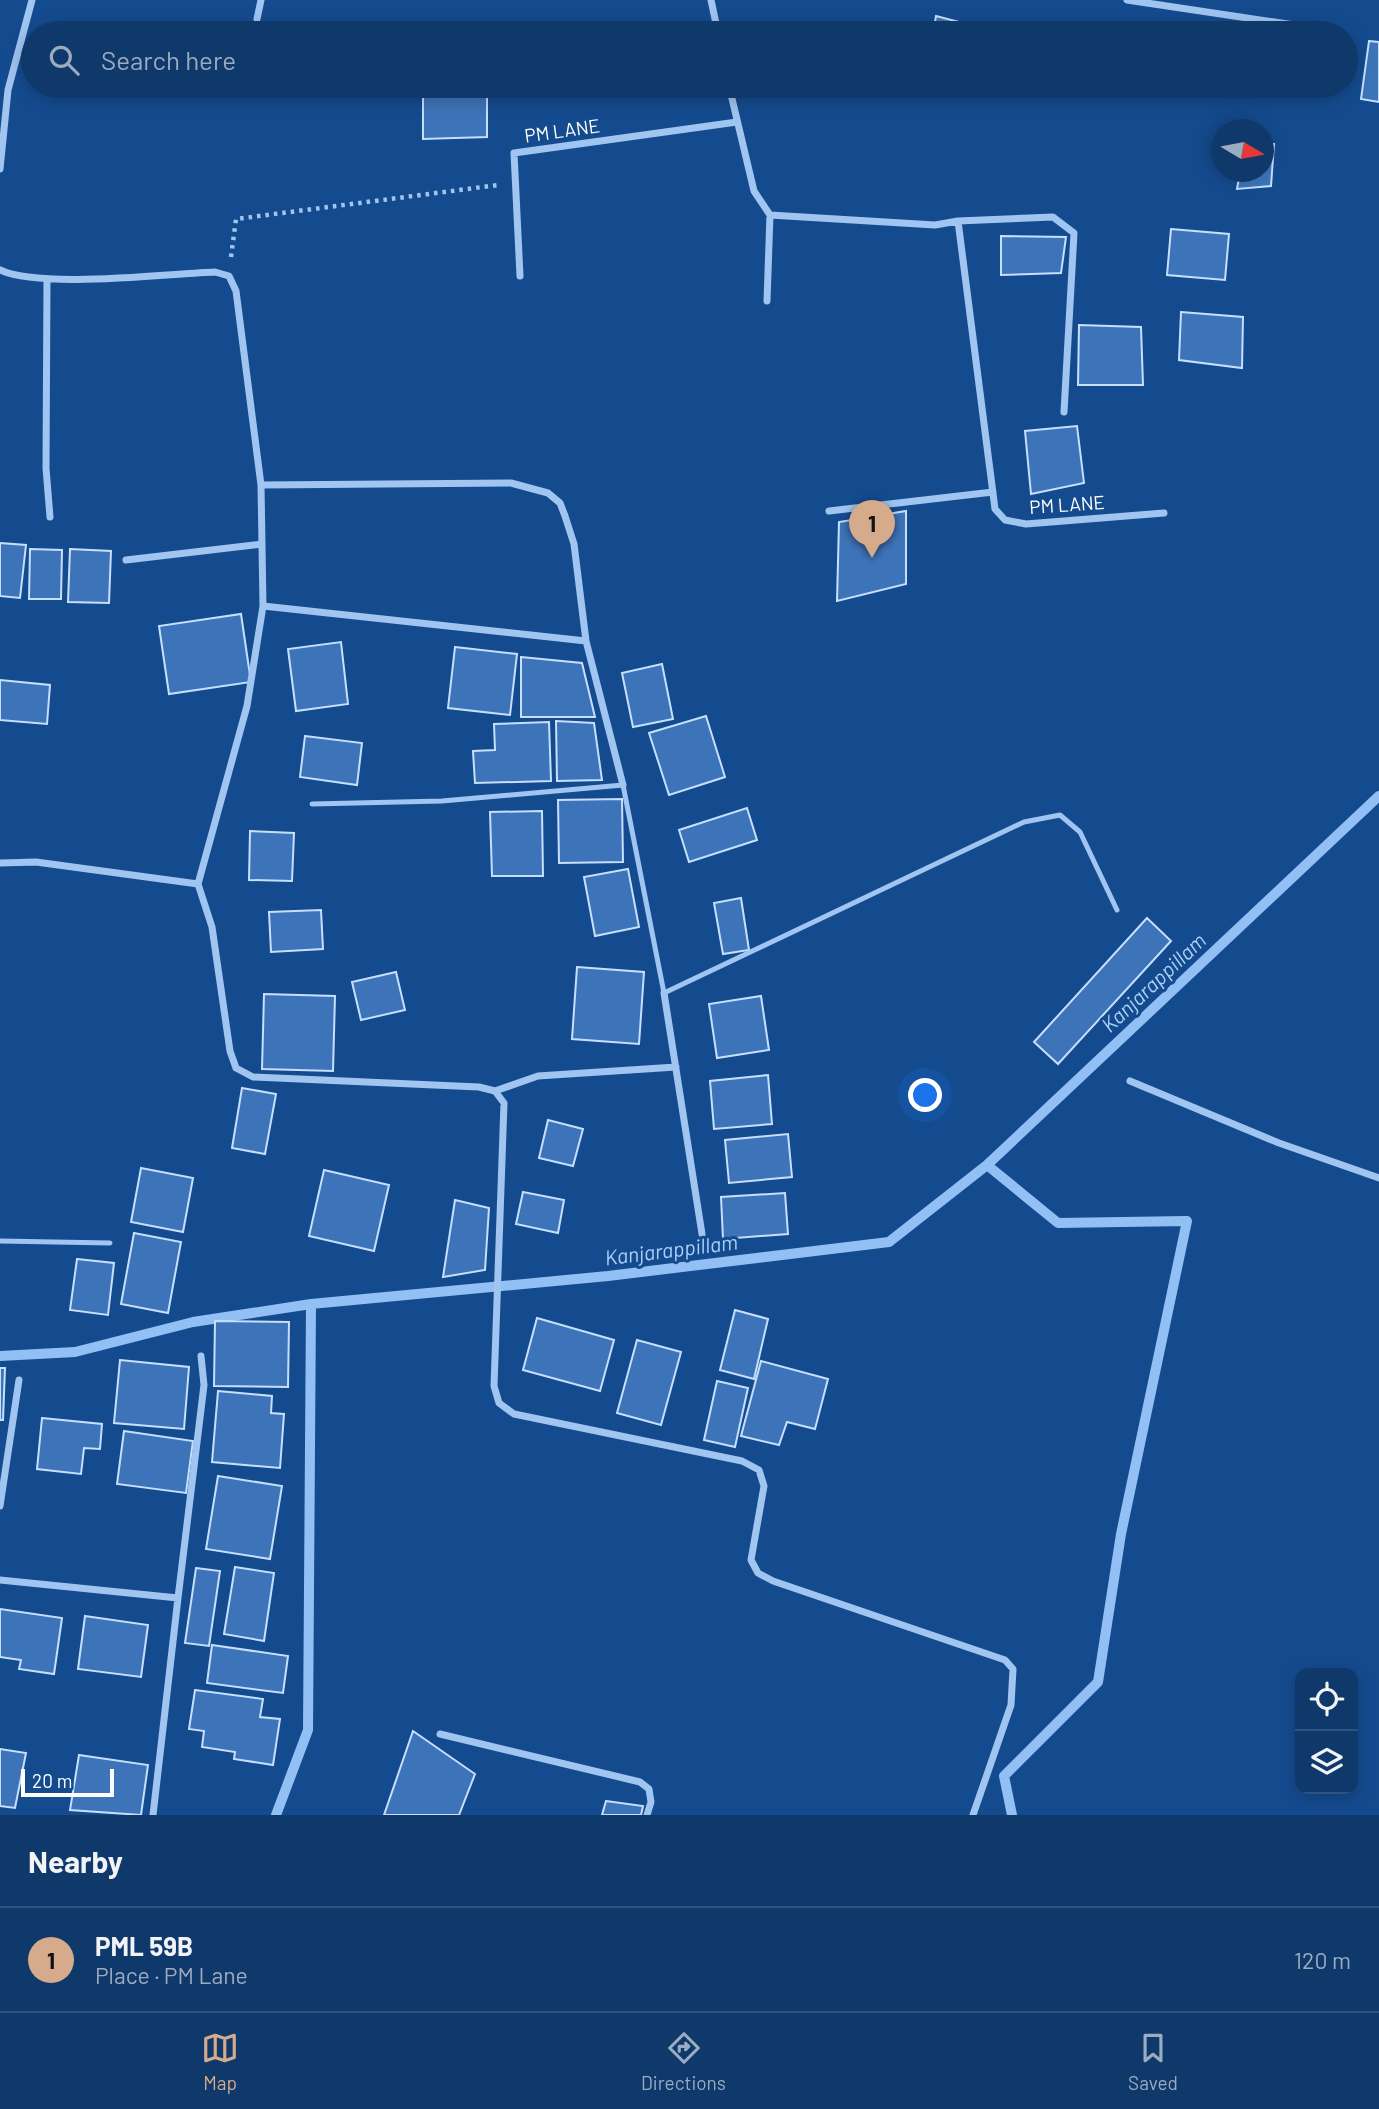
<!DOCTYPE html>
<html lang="en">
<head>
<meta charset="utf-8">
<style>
	:root { --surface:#0f386b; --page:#1d4373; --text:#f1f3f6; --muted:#9bacc1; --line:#2f527e; --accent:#d6ab8b }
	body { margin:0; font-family:Barlow,sans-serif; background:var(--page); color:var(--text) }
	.controls { position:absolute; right:21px; bottom:21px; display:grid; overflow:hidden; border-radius:14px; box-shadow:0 4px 18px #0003 }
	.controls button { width:63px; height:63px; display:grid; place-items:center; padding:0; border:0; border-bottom:2px solid var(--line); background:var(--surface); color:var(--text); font:35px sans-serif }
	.compass { position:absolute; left:1211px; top:119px; width:63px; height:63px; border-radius:50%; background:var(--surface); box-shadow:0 4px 18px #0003; rotate:100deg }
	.scale { position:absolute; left:21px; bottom:18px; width:93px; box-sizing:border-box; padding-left:7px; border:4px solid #fff; border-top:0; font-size:19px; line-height:24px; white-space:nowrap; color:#fff; -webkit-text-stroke:5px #144b8f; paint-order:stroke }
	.you { position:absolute; left:926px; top:1096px; width:24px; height:24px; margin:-18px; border:5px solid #fff; border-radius:50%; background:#1a73e8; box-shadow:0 0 0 10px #1a73e833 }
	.badge { display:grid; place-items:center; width:46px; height:46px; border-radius:50%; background:var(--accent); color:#111; font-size:23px; font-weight:700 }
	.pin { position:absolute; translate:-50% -58px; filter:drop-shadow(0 2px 4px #0008) }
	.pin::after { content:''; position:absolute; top:37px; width:24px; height:21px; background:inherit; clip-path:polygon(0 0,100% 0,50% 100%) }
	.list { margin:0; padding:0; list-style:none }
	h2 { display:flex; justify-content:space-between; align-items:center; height:91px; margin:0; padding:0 28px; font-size:30px }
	h2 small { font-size:23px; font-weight:400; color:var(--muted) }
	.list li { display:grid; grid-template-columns:46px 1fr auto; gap:21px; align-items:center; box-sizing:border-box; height:105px; padding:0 28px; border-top:2px solid var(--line) }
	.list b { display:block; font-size:26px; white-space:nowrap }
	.list p { margin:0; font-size:23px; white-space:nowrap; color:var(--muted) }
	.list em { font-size:23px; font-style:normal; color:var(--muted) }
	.icon { flex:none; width:38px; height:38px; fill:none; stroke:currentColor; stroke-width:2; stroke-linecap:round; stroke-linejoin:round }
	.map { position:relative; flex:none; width:1379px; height:1815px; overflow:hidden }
	.search { position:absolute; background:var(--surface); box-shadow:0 4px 18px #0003; left:21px; right:21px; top:21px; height:77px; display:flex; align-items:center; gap:18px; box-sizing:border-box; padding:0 24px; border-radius:38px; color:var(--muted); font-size:26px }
	.sheet { height:196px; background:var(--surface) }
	nav { display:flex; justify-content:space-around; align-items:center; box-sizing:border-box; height:98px; border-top:2px solid var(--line); background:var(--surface); font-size:19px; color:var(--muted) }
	nav a { display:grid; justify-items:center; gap:4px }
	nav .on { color:var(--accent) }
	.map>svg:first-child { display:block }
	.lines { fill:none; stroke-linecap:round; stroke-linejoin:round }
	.stream { stroke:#92c0f4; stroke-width:10 }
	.building { fill:#3d74b9; stroke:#c6dffc; stroke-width:2 }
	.path { stroke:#a0c5f1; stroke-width:4.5; stroke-dasharray:3.5 5; stroke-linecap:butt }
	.service { stroke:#a0c5f1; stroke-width:5 }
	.minor { stroke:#a0c5f1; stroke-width:7 }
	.labels { text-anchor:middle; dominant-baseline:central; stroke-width:6; stroke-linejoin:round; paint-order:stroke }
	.street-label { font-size:19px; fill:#fff; stroke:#144b8f }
	.water-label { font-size:21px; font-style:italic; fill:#accff8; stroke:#144b8f }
</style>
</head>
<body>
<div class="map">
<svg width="1379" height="1815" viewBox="0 0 1379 1815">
	<rect width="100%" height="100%" fill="#144b8f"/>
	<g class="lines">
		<path class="stream" d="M987,1165L1058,1223L1187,1221L1121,1534L1098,1682L1004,1776L1012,1815
			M0,1356L75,1352L193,1322L311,1304
			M276,1815L308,1730L311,1304L608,1276L889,1242L987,1165L1379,796"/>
	</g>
	<path class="building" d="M936,16L1001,33H933Z
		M1369,41L1379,42V102L1361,99Z
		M423,86H487V137L423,139Z
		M1264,144H1274L1271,186L1237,189L1240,172H1264Z
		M1171,229L1229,234L1225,280L1167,275Z
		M1001,236L1066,237L1061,273L1001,275Z
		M1181,312L1243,317L1242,368L1179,360Z
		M1079,325L1141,327L1143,385H1078Z
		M1077,426L1084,483L1031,494L1025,431Z
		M906,511V584L837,601L839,522Z
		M0,543L26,545L20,598L0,596Z
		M30,549L62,550L61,599H29Z
		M70,549L111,551L109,603L68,602Z
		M241,614L251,682L169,694L159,626Z
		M341,642L348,704L296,711L288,649Z
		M455,647L517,654L510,715L448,708Z
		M521,657L582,663L595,717H521Z
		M662,664L673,719L633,727L622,673Z
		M0,680L50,685L47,724L0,720Z
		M706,716L725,777L669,795L649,733Z
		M556,721L594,723L602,780L557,781Z
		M549,722L551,781L475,783L473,751L495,750L494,724Z
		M305,736L362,743L357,785L300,777Z
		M622,799L623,862L559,863L558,800Z
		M747,808L757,840L689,862L679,830Z
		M542,811L543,876H492L490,812Z
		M250,831L294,833L292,881L249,880Z
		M628,869L639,927L595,936L584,877Z
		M741,898L749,950L723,954L714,903Z
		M321,910L323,949L271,952L269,912Z
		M1147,918L1171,941L1058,1064L1034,1042Z
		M577,967L644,972L639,1044L572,1039Z
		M396,972L405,1010L361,1020L352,982Z
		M264,994L335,996L333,1071L262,1069Z
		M761,996L769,1050L717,1058L709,1004Z
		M768,1075L772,1124L714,1129L710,1081Z
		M242,1088L276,1094L265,1154L232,1148Z
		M548,1120L583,1129L573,1166L539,1158Z
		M788,1134L792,1177L729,1183L725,1140Z
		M141,1168L193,1178L183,1232L131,1222Z
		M324,1170L389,1185L374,1251L309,1236Z
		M523,1192L564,1200L558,1233L516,1224Z
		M785,1193L788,1234L723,1239L721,1197Z
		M455,1200L489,1208L485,1270L443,1277Z
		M134,1233L181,1242L168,1313L121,1304Z
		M77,1259L114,1263L108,1315L70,1310Z
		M735,1310L768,1319L754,1379L720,1370Z
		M537,1318L614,1340L600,1391L523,1370Z
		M215,1321L289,1322L288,1387L214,1386Z
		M637,1340L681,1352L661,1425L617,1413Z
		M120,1360L189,1367L184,1429L114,1423Z
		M761,1361L828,1379L815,1429L787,1422L779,1445L741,1436Z
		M0,1368H5L3,1420H0Z
		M717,1381L748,1388L735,1447L704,1440Z
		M218,1391L272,1396L271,1413L284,1414L280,1468L212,1462Z
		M42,1418L102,1424L100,1449L84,1448L81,1474L37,1469Z
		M124,1431L193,1441L186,1493L117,1484Z
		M218,1476L282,1486L270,1559L206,1549Z
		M235,1567L274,1573L264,1641L224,1634Z
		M196,1568L220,1571L209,1646L185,1643Z
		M0,1609L62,1618L54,1674L19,1669L21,1660L0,1657Z
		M85,1616L148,1625L141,1677L78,1669Z
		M212,1645L288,1656L283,1693L207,1683Z
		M195,1690L263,1699L260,1717L280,1719L273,1765L234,1759L235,1752L202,1747L204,1731L189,1729Z
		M413,1731L475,1774L459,1815H384Z
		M0,1749L26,1753L15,1808L0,1806Z
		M79,1755L148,1765L141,1815L70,1810Z
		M606,1801L643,1806L641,1815H602Z"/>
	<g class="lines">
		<path class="path" d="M231,257L236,219L498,185"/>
		<path class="service" d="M312,804L442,801L623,785L664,993L1024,822L1060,815L1080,832L1117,910
			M0,1241L110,1243"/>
		<path class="minor" d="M711,0L718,33
			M1127,0L1294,25L1301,28L1300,33
			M257,19L261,0
			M729,86L754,191L770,215L935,225L958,221L1053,217L1074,233L1064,412
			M0,169L8,90L32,0
			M958,221L995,509L1005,520L1026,524L1164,513
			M0,270C39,289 166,274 215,272L229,276L236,291L261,485L263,606L586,641
			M520,276L514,153L737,122
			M47,279L46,468L50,517
			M767,301L770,215
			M261,485L511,483L548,493L560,503L565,516L574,544L586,641L623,785
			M829,511L993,492
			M126,560L262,544
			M0,863L36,862L198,884L212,927L230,1051L236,1068L253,1077L479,1087L495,1091L504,1103L494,1386L499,1403L514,1414L742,1461L759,1470L764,1486L751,1560L758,1573L773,1581L1005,1660L1013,1669L1011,1705L973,1815
			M198,884L247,706L263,606
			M664,993L702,1234
			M1130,1081L1279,1143L1379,1178
			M495,1091L538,1076L676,1067
			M0,1506L19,1380
			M0,1580L178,1598L204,1385L201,1356
			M440,1734L640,1782L649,1789L651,1802L647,1815
			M153,1815L178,1598"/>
	</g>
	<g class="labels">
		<g class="street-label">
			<text transform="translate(562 130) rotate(-8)">PM LANE</text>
			<text transform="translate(1067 504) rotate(-4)">PM LANE</text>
		</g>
		<g class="water-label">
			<text transform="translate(1153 982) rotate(-43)">Kanjarappillam</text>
			<text transform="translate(671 1249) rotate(-7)">Kanjarappillam</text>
		</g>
	</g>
</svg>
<div class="controls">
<button><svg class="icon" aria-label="locate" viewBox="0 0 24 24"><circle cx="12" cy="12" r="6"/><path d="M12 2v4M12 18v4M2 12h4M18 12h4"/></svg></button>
<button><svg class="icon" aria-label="layers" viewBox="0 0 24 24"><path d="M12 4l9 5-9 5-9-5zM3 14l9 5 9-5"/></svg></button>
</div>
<svg class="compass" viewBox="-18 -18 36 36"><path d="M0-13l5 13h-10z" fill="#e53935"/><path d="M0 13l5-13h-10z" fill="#9bacc1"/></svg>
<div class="scale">20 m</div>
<div class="you"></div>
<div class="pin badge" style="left:872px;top:558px">1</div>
<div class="search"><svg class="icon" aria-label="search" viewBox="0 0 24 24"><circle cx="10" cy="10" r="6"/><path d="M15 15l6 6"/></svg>Search here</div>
</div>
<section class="sheet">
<h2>Nearby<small></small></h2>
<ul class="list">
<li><span class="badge">1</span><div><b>PML 59B</b><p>Place · PM Lane</p></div><em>120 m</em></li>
</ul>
</section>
<nav>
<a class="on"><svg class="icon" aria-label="map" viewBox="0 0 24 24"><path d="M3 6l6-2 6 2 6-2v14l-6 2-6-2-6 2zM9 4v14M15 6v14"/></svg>Map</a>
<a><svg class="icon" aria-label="directions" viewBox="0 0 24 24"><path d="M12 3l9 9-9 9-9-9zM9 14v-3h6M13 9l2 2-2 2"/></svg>Directions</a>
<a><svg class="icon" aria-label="saved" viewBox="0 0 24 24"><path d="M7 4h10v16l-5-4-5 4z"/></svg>Saved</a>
</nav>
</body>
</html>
